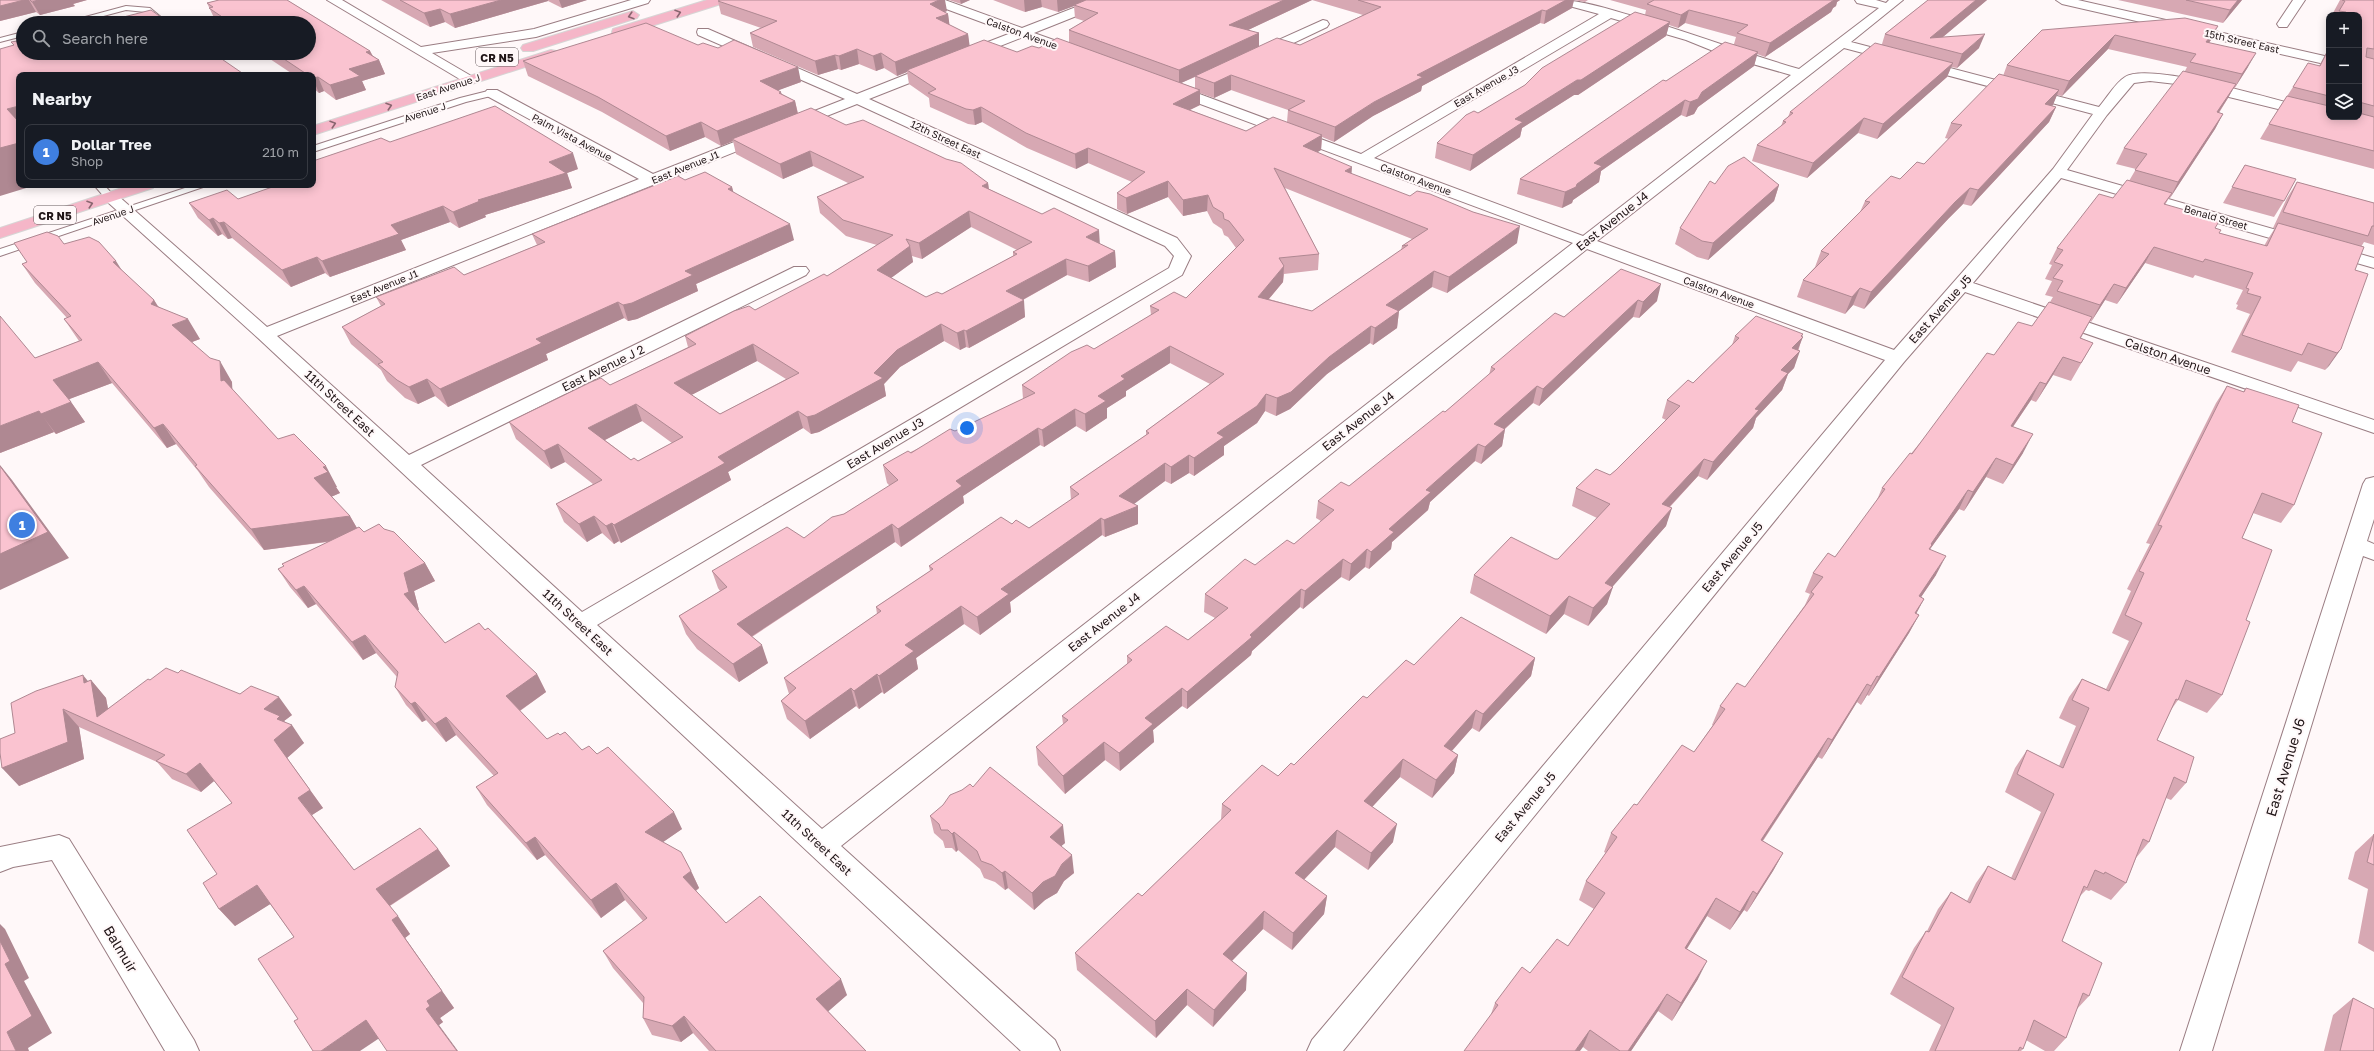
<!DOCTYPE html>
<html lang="en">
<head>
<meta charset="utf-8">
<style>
	:root { --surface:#171b24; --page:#242831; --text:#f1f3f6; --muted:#9ea1a6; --line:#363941; --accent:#ea580c }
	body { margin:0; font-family:"Golos Text",sans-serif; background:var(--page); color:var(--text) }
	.controls { position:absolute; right:12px; top:12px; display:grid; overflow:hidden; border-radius:8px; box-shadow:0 2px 10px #0003 }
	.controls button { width:36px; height:36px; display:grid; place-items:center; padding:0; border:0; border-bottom:1px solid var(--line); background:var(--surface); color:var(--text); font:20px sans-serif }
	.you { position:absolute; left:967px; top:428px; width:14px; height:14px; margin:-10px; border:3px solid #fff; border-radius:50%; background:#1a73e8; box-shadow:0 0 0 6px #1a73e833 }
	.badge { display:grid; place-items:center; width:26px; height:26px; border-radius:50%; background:var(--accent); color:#fff; font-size:13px; font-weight:700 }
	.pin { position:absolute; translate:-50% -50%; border:2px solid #fff; box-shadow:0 1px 4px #0006 }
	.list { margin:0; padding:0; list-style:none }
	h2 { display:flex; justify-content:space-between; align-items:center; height:52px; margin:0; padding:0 16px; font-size:17px }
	h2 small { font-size:13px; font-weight:400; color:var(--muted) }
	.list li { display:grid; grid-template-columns:26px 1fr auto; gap:12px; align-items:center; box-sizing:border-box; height:56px; margin:0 8px 8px; padding:0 8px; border:1px solid var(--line); border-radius:8px }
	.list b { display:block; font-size:15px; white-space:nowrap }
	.list p { margin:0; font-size:13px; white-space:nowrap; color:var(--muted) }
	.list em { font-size:13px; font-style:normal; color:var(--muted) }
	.icon { flex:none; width:22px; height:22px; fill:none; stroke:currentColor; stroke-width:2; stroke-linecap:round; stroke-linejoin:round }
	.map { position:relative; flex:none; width:2374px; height:1051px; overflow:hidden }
	.search { position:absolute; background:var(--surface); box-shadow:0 2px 10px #0003; left:16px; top:16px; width:300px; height:44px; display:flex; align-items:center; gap:10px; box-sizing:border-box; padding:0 14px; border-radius:22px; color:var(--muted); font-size:15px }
	.panel { position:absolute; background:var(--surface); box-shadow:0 2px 10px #0003; left:16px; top:72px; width:300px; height:116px; border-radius:8px }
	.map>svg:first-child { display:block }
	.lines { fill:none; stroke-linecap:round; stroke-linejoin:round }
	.service-casing { stroke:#9a7d83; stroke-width:2 }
	.minor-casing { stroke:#9a7d83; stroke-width:2 }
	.tertiary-casing { stroke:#9a7d83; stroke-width:2 }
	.primary-casing { stroke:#d7d5d5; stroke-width:2 }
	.service { fill:#fff; fill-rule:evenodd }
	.minor { fill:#fff; fill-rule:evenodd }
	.tertiary { fill:#fff; fill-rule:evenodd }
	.primary { fill:#f5b6c8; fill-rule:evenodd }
	.wall { fill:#d7a8b3; fill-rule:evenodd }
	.shaded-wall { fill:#af8892 }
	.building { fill:#fac3d0; stroke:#af8892; fill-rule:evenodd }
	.oneway { stroke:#8a6670 }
	.labels { text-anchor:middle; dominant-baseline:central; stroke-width:4; stroke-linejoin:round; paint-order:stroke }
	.far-street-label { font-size:10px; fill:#201517; stroke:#fff8f9 }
	.shield { fill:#fff8f9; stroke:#63595b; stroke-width:1 }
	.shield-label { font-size:11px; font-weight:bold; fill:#201517 }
	.street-label { font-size:12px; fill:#201517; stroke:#fff8f9 }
	.near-street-label { font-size:14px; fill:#201517; stroke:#fff8f9 }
</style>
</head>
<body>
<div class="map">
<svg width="2374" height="1051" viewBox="0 0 2374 1051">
	<rect width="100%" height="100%" fill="#fff8f9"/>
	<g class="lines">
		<defs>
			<path id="service" d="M126,6L150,8L168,23H159L145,12L126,10L77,23H63Z
				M23,32V36L0,42V38Z
				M492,90L496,93L495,95L466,102L313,152V146L460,98Z
				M94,185H104L115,197L110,200L106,199Z
				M194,185H209L0,256V249Z"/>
			<path id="minor" d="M327,0H342L421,47L534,29L631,0H650L648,3L536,37L432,53L473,77L475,80L468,84Z
				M928,0H945L1022,28L1094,0H1111L1109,3L1034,33L1082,50L1084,53L1082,56H1072L1023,37L967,59L960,55L962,52L1011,33L930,3Z
				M1556,0C1583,0 1607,9 1633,16C1689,32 1743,53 1799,69L1879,8L1857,3L1855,0H1876L1886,3L1889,0H1903L1851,42L2099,107C2107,98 2115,83 2125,77C2150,61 2282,102 2315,110L2317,113L2310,117L2176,84L2150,81L2134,83L2107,115L2067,170L2374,258V268L2061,178L1973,283L2374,420V433L1965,292L1904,362L1343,1051H1307L1312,1040L1885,360L1587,249L841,846L1055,1040L1060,1051H1021L258,338L102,197L104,194H116L267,327L639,179L487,96L485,93L487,90H497L653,174L757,133H767L769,136L767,139L277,336L409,455L794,267H806L809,271L806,275L421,465L582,612L1169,268L1174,256L1165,246L857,104L799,127H789L787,124L789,121L845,99L698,35L697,32L698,29H708L857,94L930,65H940L942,68L940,71L869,99L1177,238L1191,256L1182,275L597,625L822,829L1573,243L1168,92L1166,89L1168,86H1178L1361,154L1599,14L1558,3ZM1611,18L1686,40L1728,57L1791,75L1583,236L1374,158ZM1844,48L2093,114L2053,169L1894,350L1597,241Z
				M2293,0H2305L2287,27H2279L2277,24Z
				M1323,20L1327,21L1329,24L1327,27L1264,57L1259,58L1252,54L1254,51Z
				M2374,477V519L2367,541L2374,544V560L2363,556L2212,1051H2180L2363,484L2366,479Z
				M59,835L69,839L194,1040L199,1051H165L52,860L13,867L0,872V847Z"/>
			<path id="tertiary" d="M2056,0H2078L2329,57V65L2062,4Z"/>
			<path id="primary" d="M707,0H726L724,3L623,35H613L612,32L613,29Z
				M633,11L639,15L637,18L533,51H523L521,48L523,45Z
				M551,50L556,51L558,54L556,57L313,135V126Z
				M131,185H155L153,188L0,238V228Z"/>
		</defs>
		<use href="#service" class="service-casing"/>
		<use href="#minor" class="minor-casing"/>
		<use href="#tertiary" class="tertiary-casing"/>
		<use href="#primary" class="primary-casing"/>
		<use href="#service" class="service"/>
		<use href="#minor" class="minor"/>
		<use href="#tertiary" class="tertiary"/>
		<use href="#primary" class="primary"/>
	</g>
	<path class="wall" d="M0,0H87L73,4L75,6L40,15L36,12L0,21Z
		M219,0H287L370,51L373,56L379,60L385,74L362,81L366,90L336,100L324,91L319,93L313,88V75H294L261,53H309V23H217L216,22L207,3Z
		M381,0H587L562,8L548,1L455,28L445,22L430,27Z
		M949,0H970L961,4Z
		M993,0H1588L1585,2L1574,0L1572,8L1544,24L1540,23L1422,86L1421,91L1373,116L1334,142L1322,137L1321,150L1317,152L1352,174L1517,243L1447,293L1432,287L1399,311L1397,328L1373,345L1370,343L1327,374L1290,409L1276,416L1265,411L1257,423L1224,446V455L1194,476L1189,473L1171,484L1165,481L1133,504L1138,506V524L1105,537L1102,535L1010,602L1011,612L980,635L964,624L916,658L918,669L884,694L882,692L859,709L856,706L810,739L787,719L781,701L789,694L784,678L877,614L876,607L930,571L929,566L1012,524L1029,528L1071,500L1070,487L1146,435V431L1210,384L1170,363L1126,391V396L1107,408V418L1086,432L1076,426L1044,447L1040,445L963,496L964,503L913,539L901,547L895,542L752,637L768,663L739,682L697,649L686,634L679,616L720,591L718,588L712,571L804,538L890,486L887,483L883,465L1023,399L1022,385L1094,349L1151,315L1150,306L1186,298L1236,248L1228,237L1224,235L1222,229L1213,223L1207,211L1183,216L1168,197L1127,214L1117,209V193L1132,182L1088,163L1076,169L1027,148L982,122L975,125L968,124L930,107L929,98L909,84L907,72L897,76L884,68L876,71L859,64L841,70L838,69L818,75L753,47L750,33L761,28L721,14L718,1L947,11L944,12L948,14L949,25L968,34L969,45L1017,52L1069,42V30L1084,21L1075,18L1074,6L1058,12L1042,7L1025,12ZM1312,0L1363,15L1300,45L1259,47V33L1248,30ZM1195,77V88L1181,83ZM1231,90L1288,110L1287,122L1246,131L1190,110L1200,105V93L1214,98ZM1285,188L1412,239L1402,246L1401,250L1312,311L1269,299L1283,282L1284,274L1318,270L1319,254Z
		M1610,0H1840L1837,2L1836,6L1833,8L1831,12L1765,57L1757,54L1754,66L1698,107L1694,114L1686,117L1681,115L1601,171L1599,182L1573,200L1572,203L1562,208L1517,194L1520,179L1666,81L1734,44L1736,37L1685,23L1678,28L1669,25L1666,36L1578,95H1574L1522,128L1520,137L1470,171L1435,158L1437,143L1478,113L1645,15L1646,10Z
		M1928,0H1987L1943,37L1979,48L1957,68L1951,67L1947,77L1877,139L1858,133L1807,178L1752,161L1757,145L1781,126L1783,121L1788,117L1790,112L1882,44L1885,34Z
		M2118,0H2242L2223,23Z
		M2340,0H2374V169L2260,139L2269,124L2293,87L2319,66L2329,48V117H2359V15H2336L2337,14L2333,13Z
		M2042,30L2211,40L2209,42L2248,67L2234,89H2233L2228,98L2219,113L2223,114L2215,129L2170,198H2169L2165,205L2215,228L2219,233L2264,246L2268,239L2275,228H2273L2287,198L2297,182L2374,203V245L2364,242L2361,247L2355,270L2341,349L2325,370L2298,361L2291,372L2231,352L2250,314L2236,309L2238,305L2236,304L2243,290L2195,275L2193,278L2145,263L2117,304L2105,300L2091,322L2090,321L2081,338L2093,343L2071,381L2053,375L2036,402L2031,400L2013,427L2023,453L2003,484L1986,477L1964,511L1959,509L1930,549L1936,575L1921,597L1924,599L1916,613L1919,615L1909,633L1869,696L1867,695L1861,705L1857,702L1822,759L1818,757L1763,841L1783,853L1773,871L1747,912L1744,910L1730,930L1707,916L1687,949L1698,979L1672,1021L1658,1011L1631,1051H1588L1583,1047L1491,1014L1495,1003L1530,973L1568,946L1594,909L1579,900L1586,881L1606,853L1604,852L1611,833L1637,805L1694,752L1713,725H1712L1720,706L1745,687L1805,605L1810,594L1805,592L1813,573L1835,557L1876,502L1882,488L1994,355L2032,326L2050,302L2053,297L2045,295L2052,281L2045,279L2052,265L2049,264L2057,248L2113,198L2129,181L2136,169L2116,164L2124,148L2185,71L2187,67L2108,49L2062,96L2057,95L2052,106L2056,107L2049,122L1971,206L1963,204L1949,218L1864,309L1853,305L1845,314L1797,297L1803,280L1815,267L1821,251L1860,212L1865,201L1924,164L1949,139L1945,138L1951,123L2003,76L2007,65Z
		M698,45L801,82L778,90L782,94L795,101L798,113L846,125L988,183L989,189L1115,251L1116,267L1089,282L1067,275L1023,300L1025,317L969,348L966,347L960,350L944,341L900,367L884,384L886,396L819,432L811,434L803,428L728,472L731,480L621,543L619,541L614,544L602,533L587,542L564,522L556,504L593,484L565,462L551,469L516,439L509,422L610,385L688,347L685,336L755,310L827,276L877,245L846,236L820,213L817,197L848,183L813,166L783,179L736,154L733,141L721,146L705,137L670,151L602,112L528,76L523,61ZM971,227L1017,250L1013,252V256L942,294L926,297L891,278L913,262L912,256L922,259ZM757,361L786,379L720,414L691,395ZM642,421L672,443L638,461L631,460L605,440Z
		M390,142L578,169L567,173L572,188L485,215L486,217L459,228L450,222L401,240L406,250L330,277L325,273L291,287L232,238L228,239L222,234L218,236L198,218L189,203L238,199L313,185Z
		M2245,165L2284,201L2274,217L2223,203Z
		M685,180L732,187L733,192L794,240L696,284L698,291L637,319L628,321L624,318L546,354L548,360L448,407L435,396L418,404L405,398L387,381L381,370L351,344L342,327L381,306L376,297L464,275L537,245L532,234Z
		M1715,184L1779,185L1774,201L1708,260L1697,257L1675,244L1680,228Z
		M64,244L122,271L154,300L158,306L200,339L192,342L232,382V389L278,439L337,487H336L340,493L331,497L350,516L357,528L425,563L435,581L414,591L419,610H417L445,643L485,630L537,674L546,692L520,711L547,739L560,735L582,750L597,754L682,829L663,842L691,871L699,888L696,891L726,923L847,995L828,1011L866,1051H709L693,1033L681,1042L652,1035L643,1018V1003L613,968L603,951L643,921L625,900L601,918L545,855L537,860L487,805L476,787L494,776L456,735L446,742L426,720L422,722L406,705L395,687L397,677L376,653L363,660L316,604L308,608L290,587L278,569L284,567L282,564L328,542L264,550L209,487L198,471L176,444L167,448L112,383L69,399L85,422L56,434L54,432L0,453L35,358L79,341L64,319L67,318L35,283L22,264L27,262Z
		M1621,269L1657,301L1639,318L1633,317L1539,406L1533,403L1505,429L1502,446L1481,464L1475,461L1430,502L1428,510L1392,542L1391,549L1369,569L1365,567L1349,581L1341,577L1303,609L1300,607L1252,651L1251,655L1187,709L1182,706L1153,730L1154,742L1120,771L1105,760L1065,794L1038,765L1036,747L1063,724L1062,716L1127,664V656L1188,640L1215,618L1204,612L1205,594L1294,544L1321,521L1316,518L1318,501L1349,486L1445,412L1489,375L1491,367L1564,317Z
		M1735,336L1802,337L1794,368L1788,374L1782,390L1756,418L1753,428L1707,480L1698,476L1670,507L1666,526L1612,586L1607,604L1588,626L1564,614L1546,634L1470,593L1474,575L1558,559L1597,518L1572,506L1576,488L1610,475L1616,470L1666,420L1662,418L1667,400L1693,383L1732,345Z
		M2227,386L2243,392L2246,388L2292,422L2294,505L2281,523L2253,513L2242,538L2246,620L2222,695L2207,713L2178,700L2171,710L2157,740L2186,783L2171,800L2166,798L2149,842L2136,858L2126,883L2111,900L2091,890L2089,891L2086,890L2080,896L2062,941L2089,996L2077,1009L2066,1038L2054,1051H2045L2026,1040L2023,1049L2021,1051H1929L1941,1025L1890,994L1914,948L1926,931H1927L1938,909L1951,892L1967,901L1976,883L1988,866L2011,878L2041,812L2005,792L2015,768L2027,750L2059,766L2076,726L2059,718L2069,697L2082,679L2106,689L2129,641L2112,633L2131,591L2127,589L2150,544L2146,543L2216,403Z
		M1535,658L1531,676L1479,732L1472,728L1452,751L1458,755L1454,773L1432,798L1400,777L1372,807L1393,842L1368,870L1335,847L1304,880L1327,896L1324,914L1292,950L1263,929L1232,961L1246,990L1213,1027L1187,1005L1156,1038L1077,970L1075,953L1142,896L1221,820L1222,804L1278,776L1294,765L1367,698L1414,665Z
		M178,673L292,715L284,721L304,743L287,758L323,808L312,815L354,870L438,849L450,866L390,906L410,934L405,938L454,1008L440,1018L443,1022L439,1025L379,1038L298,1019L294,937L270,904L235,926L219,909L217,874L232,803L214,781L201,792L172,779L157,762L79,727L84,759L19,786L15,733L88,681L91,680L106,698L108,709L150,680Z
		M973,787L1065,843L1061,846L1074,873L1064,881L1057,893L1045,900L1034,910L1008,888L1005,890L995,882L984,878L980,869L958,850L956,852L952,848H945L943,841L934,833L930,816Z
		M2374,834V952L2358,943L2368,889L2348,879L2355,852Z
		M2353,998L2374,1051H2324L2333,1015Z"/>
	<path class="shaded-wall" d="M24,0H29L36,12L0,21V6Z
		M38,0H87L73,4L75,6L40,15L32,2Z
		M501,0H548V1L455,28L450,14Z
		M559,0H587L562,8Z
		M939,0H945L947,11L932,18L930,4Z
		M960,0H970L961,4Z
		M1024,0H1041L1042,7L1025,12Z
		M1057,0H1090L1074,5V6L1058,12Z
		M1284,0H1312L1229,39V25Z
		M1566,0H1574L1572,8L1544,24L1546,11Z
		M1832,0H1840L1837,2L1836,6L1833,8L1831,12L1765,57L1770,43Z
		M1976,0H1987L1932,46L1930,38Z
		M2238,0H2242L2223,23L2230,10Z
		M440,9L445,22L430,27L424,13Z
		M1542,10L1540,23L1422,86L1421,91L1373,116L1334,142L1335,127L1417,75Z
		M1689,10L1685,23L1678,28L1681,15Z
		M948,14L950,28L936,18Z
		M1670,22L1666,36L1578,95H1574L1522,128L1520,137L1470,171L1473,155L1515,119Z
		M2218,26L2211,40L2199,56L2206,42Z
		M1259,33V47L1179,84V70Z
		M968,34L970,48L907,70V72L897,76L895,62Z
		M1985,34L1979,48L1957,68L1962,54Z
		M2115,35L2108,49L2062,96L2069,81Z
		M857,49L859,64L841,70L839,56Z
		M370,51L375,61L379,60L385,74L362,81L366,90L336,100L330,85L349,69L366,52Z
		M1758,52L1754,66L1698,107L1694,114L1686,117L1690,102L1702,92Z
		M881,53L884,68L876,71L873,56Z
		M2256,53L2248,67L2234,89L2242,74Z
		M835,55L838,69L818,75L815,61Z
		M1953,63L1947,77L1877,139L1883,124Z
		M798,67L801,82L763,96L760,81Z
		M1231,75V90L1214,98V83Z
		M318,77L324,91L319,93L313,79V78Z
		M2236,84L2228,98L2209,127L2217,112Z
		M1200,90V105L1173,118V104Z
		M2059,90L2053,105L2039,119L2045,104Z
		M781,92L784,105L795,101L798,115L732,139L733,141L721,146L717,131Z
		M1685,100L1681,115L1601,171L1599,182L1573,200L1572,203L1562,208L1565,192L1577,184L1594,163Z
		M19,106V128L7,109Z
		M981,107L982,122L975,125L973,110Z
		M2056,107L2049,122L1971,206L1978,190Z
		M2223,114L2215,129L2170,198L2178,182Z
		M1864,118L1858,133L1807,178L1813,163Z
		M701,122L705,137L670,151L666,136Z
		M0,123L19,143V185H36L0,196Z
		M1322,135L1321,150L1302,162L1303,146Z
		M1088,148V163L1076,169L1075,154Z
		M810,151L813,166L783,179L780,164Z
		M573,153L578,169L567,173L572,188L485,215L486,217L459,228L453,212L478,200L549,162Z
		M1352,167L1351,182L1345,171Z
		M1168,181V197L1127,214L1126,198Z
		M988,183L990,199L982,186Z
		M1779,185L1774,201L1708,260L1713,243Z
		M732,187L736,202L728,189Z
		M1970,188L1963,204L1949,218L1864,309L1871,292L1955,202Z
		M1208,195L1207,211L1183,216V200Z
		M443,206L450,222L401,240L406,250L330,277L322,261L391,225Z
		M969,211L971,227L922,259L919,243Z
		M213,218L222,234L218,236L209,220Z
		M224,222L232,238L228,239L219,223Z
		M790,224L794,240L696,284L698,291L637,319L628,321L623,305L685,271Z
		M1520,226L1517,243L1447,293L1449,277Z
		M1099,230L1100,246L1086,237Z
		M910,246L913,262L880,286L877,270Z
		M2154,247L2145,263L2117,304L2126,288Z
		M1115,251L1116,267L1089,282L1088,266Z
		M317,257L325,273L291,287L282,270Z
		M1066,259L1067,275L1008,308L1006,291Z
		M116,261L128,280L113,262Z
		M1284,266L1283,282L1257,313L1258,297Z
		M1434,271L1432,287L1384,322L1386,305Z
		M1661,284L1657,301L1639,318L1643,302Z
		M2114,284L2105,300L2091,322L2100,305Z
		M1860,288L1853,305L1845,314L1852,297Z
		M154,300L166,320L151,304Z
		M1024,300L1025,317L969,348L966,331Z
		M1638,300L1633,317L1539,406L1543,389Z
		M618,302L624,318L546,354L548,360L448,407L440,389L536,339Z
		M1399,311L1397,328L1373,345L1375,328Z
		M188,319L200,339L184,345L172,325Z
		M941,324L944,341L900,367L884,384L886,396L819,432L811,434L807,417L874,373L897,350Z
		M1371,326L1370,343L1327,374L1290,409L1276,416L1277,398L1329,357Z
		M964,330L966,347L960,350L957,333Z
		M1803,334L1801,339L1803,337L1796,354L1792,348Z
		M753,344L757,361L680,401L674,383Z
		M1170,346V363L1126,391V396L1107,408V418L1086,432L1085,414L1098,396L1121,376Z
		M2341,349L2329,366L2325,370L2337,353Z
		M1800,351L1794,368L1788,374L1782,390L1756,418L1753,428L1707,480L1713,462L1755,409L1781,370Z
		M2063,357L2053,375L2036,402L2046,384Z
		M220,361L232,382L233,402L221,381Z
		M98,362L112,383L67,400L53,380Z
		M427,379L435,396L418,404L409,387Z
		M2040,382L2031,400L2001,444L2011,426Z
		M1537,386L1533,403L1491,441L1494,424Z
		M1266,394L1265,411L1257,423L1224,446V455L1194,476V458L1217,433Z
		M71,402L85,422L56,434L41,414Z
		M636,404L642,421L595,445L588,428Z
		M1075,409L1076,426L1044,447L1042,430Z
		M39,411L54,432L0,453V426Z
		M798,411L803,428L728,472L731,480L621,543L614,525L718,457Z
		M163,424L176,444L167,448L154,428Z
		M1038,428L1040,445L963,496L964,503L901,547L898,529L956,481Z
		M1505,429L1502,446L1481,464L1485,447Z
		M2033,434L2023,453L2003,484L2013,465Z
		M558,444L565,462L551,469L544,451Z
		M1478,444L1475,461L1430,502L1428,510L1392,542L1391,549L1369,569L1371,552L1389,529L1426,490Z
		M1189,455V473L1171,484V467Z
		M1996,458L1986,477L1964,511L1973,492Z
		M1704,459L1698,476L1656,521L1662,504Z
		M1165,463V481L1122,513L1138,506V524L1105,537L1104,520L1119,496Z
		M0,465L12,480L69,558L0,590Z
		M326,466L337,487H336L340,493L326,499L314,478L323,467Z
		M1968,490L1959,509L1928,552L1931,544Z
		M1672,508L1666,526L1600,601L1605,583Z
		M350,516L362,537L264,550L251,529Z
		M594,516L602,533L587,542L579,524Z
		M1101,518L1102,535L1010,602L1011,612L980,635L977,617L1001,589Z
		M612,523L619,541L614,544L606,526Z
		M892,524L895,542L743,642L737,624Z
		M1367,549L1365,567L1349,581L1351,564Z
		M1946,556L1936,575L1909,615L1919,596Z
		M1343,559L1341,577L1303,609L1305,591Z
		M425,563L435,581L414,591L419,610L414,612L404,594V573Z
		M304,586L316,604L308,608L296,590Z
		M1613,587L1607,604L1588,626L1593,608Z
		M1301,589L1300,607L1252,651L1251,655L1187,709V692Z
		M1569,596L1564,614L1546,634L1550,616Z
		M1924,599L1914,618L1915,613Z
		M961,606L964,624L916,658L918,669L884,694L879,676L905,645Z
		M1919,615L1909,633L1869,696L1879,677Z
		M365,635L376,653L363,660L352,642Z
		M762,645L768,663L739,682L733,664Z
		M1535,658L1531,676L1479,732L1483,714Z
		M537,674L546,692L515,714L506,696Z
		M877,674L882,692L859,709L854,691Z
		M83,675L92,686L91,680L106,698L112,731L97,717L84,683Z
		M1877,676L1867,695L1861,705L1871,686Z
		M1867,684L1857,702L1822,759L1832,740Z
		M851,688L856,706L810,739L805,721Z
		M1182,688V706L1153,730L1154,742L1120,771L1119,753L1145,718Z
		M279,697L292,715L284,721L289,727L292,725L304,743L287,758L323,808L312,815L298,798L274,740L264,709Z
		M415,702L426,720L422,722L411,704Z
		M63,709L79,727L84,759L19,786L2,768Z
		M1476,710L1472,728L1440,764L1444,746Z
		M446,717L456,735L446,742L435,724Z
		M1828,738L1818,757L1751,858L1761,840Z
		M1104,742L1105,760L1065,794L1063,776Z
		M1458,755L1454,773L1432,798L1436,780Z
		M1403,759L1400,777L1361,819L1364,801Z
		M200,763L214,781L201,792L186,774Z
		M674,812L682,829L653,849L645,832Z
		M1397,824L1393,842L1368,870L1371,853Z
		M1063,825L1065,843L1052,854L1050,837Z
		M1337,830L1335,847L1293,891L1295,873Z
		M954,832L958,850L956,852L952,834Z
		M535,837L545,855L537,860L526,843Z
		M438,849L450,866L389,906L376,889Z
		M1783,853L1773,871L1747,912L1757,894Z
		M1072,855L1074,873L1064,881L1057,893L1045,900L1034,910L1032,893Z
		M691,871L699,888L691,894L683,877Z
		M1005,871L1008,888L1005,890L1002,873Z
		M616,883L625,900L601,918L591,900Z
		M257,885L272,903L235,926L219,909Z
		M1753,891L1744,910L1730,930L1740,912Z
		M1327,896L1324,914L1292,950L1293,933Z
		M1716,898L1707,916L1676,966L1685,948Z
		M1264,911L1263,929L1222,971L1223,954Z
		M398,916L410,934L405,938L454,1008L440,1018L443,1022L439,1025L458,1051H457L426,1009L427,1001L392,920Z
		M0,924L5,929L29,978L24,981L52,1033L28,1048L29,1051H16L7,1032L5,964L0,941Z
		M1707,961L1698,979L1672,1021L1681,1003Z
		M1247,973L1246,990L1213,1027L1214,1010Z
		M841,979L847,995L823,1016L816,999Z
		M1187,989V1005L1156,1038L1155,1021Z
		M1667,994L1658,1011L1631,1051H1628Z
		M684,1016L693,1033L681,1042L672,1026Z
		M366,1020L381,1037L360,1051H321Z
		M1590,1030L1583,1047L1580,1051H1575Z"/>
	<path class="building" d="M0,0H24L0,6Z
		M30,0H38L32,2Z
		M219,0H287L370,51L366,52L379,60L349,69L360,76L330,85L318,77L313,78V75H308L275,53H309V23H231L209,8L213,7L207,3Z
		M400,0H501L450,14L440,9L424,13Z
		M720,0H939L930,4L948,14L936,18L968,34L895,62L881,53L873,56L857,49L839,56L835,55L815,61L750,33L777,21L718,1Z
		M1086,0H1284L1229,25L1259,33L1179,70L1069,30L1098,13L1074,5Z
		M1358,0H1566L1546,11L1542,10L1417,75L1423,77L1374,102L1335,127L1288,110L1305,101L1231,75L1214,83L1195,76L1277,38L1300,45L1381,7Z
		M1654,0H1834L1770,43L1737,33L1748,25L1689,10L1681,15L1647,4Z
		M1928,0H1976L1930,38L1985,34L1962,54L1885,34Z
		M2186,0H2238L2230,10Z
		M2342,0H2374V49L2367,48L2366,57L2374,59V106L2359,102V15H2345L2346,12L2339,11L2345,1Z
		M151,10L169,23H100Z
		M1635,12L1670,22L1581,80H1577L1515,119L1523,122L1473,155L1437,143L1466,115L1474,111L1478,113L1525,85L1542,68Z
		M2185,18L2218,26L2206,42L2256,53L2242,74L2190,62L2196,54L2115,35L2069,81L2007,65L2042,30Z
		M646,23L698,45L703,43L718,48L734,40L798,67L760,81L781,92L779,93L795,101L717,131L701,122L666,136L598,97L523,61Z
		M1057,38L1200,90L1173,104L1246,131L1273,117L1322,135L1303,146L1352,167L1345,171L1410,196L1417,191L1430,194L1473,212L1520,226L1449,277L1434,271L1386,305L1399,311L1375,328L1371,326L1329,357L1291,392L1277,398L1266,394L1257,406L1217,433L1224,437L1194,458L1189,455L1171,467L1165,463L1119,496L1138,506L1104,520L1101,518L1001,589L1009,594L977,617L961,606L905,645L914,651L879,676L877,674L854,691L851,688L805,721L781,701L796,688L784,678L881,611L876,607L933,569L929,566L1001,517L1012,524L1016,520L1029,528L1079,494L1070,487L1149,433L1146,431L1224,374L1170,346L1121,376L1125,379L1098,396L1106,401L1085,414L1075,409L1042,430L1038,428L956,481L962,486L910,521L898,529L892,524L737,624L762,645L733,664L691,631L679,616L727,587L712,571L787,527L804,538L832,517L844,514L898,480L883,465L908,451L911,453L950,429L955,431L1035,393L1022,385L1071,352L1087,345L1094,349L1159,310L1150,306L1174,292L1186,298L1244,240L1229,221L1224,219L1223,213L1213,207L1208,195L1183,200L1168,181L1126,198L1117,193L1145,172L1088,148L1075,154L1026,133L981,107L973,110L966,109L928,93L936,89L907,70L984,40L1017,52L1032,46L1039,48ZM1274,168L1428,229L1402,246L1408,245L1312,311L1258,297L1284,266L1279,258L1319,254Z
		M23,40V53H213L245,75H19V106L7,109L19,122V143L0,148V49L14,45L11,42Z
		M1725,42L1758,52L1702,92L1698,99L1690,102L1685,100L1594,163L1602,166L1577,184L1576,187L1565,192L1520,179L1663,80L1666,81Z
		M1875,43L1953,63L1883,124L1864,118L1813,163L1757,145L1786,122L1783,121L1793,113L1790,112Z
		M2328,50H2329V96L2293,87L2308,63L2320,66Z
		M2183,71L2236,84L2217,112L2223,114L2178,182L2135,170L2147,154L2124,148Z
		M1999,74L2059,90L2045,104L2056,107L1978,190L1970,188L1955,202L1871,292L1860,288L1852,297L1803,280L1829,254L1821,251L1870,202L1865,201L1891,176L1900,179L1917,162L1924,164L1962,125L1951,123Z
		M2287,96L2329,106V117H2359V113L2374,117V151L2269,124Z
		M495,106L573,153L549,162L566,173L478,200L480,201L453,212L443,206L391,225L399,234L322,261L317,257L282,270L224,222L219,223L213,218L209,220L189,203L227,190L238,199L278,185H313V161L381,138L390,142Z
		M811,108L846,125L863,120L946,159L961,163L988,183L982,186L1042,214L1054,208L1099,230L1086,237L1115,251L1088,266L1066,259L1006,291L1024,300L966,331L964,330L957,333L941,324L897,350L874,373L883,378L815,415L807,417L798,411L718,457L725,463L614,525L612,523L606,526L594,516L579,524L556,504L602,480L558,444L544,451L509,422L591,382L601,378L610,385L696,344L685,336L734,311L749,306L755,310L824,274L827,276L893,235L843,220L817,197L864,177L810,151L780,164L732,139ZM969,211L1032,242L1013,252L1017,254L942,294L937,292L926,297L877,270L910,246L906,239L919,243ZM753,344L799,373L720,414L674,383ZM636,404L683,437L638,461L634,458L631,460L588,428Z
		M1744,157L1779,185L1713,243L1702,241L1680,228L1710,181L1715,184L1728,166Z
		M2245,165L2296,179L2284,201L2232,187Z
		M705,172L732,187L728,189L790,224L685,271L693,275L632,303L623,305L618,302L536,339L542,343L440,389L427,379L409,387L397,380L378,364L383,362L342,327L385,304L376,297L454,267L464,275L545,242L532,234L678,176L685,180Z
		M2127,180L2172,193L2164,204L2220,220L2215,228L2221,230L2219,233L2267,246L2278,223L2364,247L2355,270L2368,274L2341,349L2337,353L2308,343L2302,355L2242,335L2261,297L2247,293L2249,289L2246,288L2253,273L2205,259L2203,262L2154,247L2126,288L2114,284L2100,305L2057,291L2063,281L2053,278L2063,265L2054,262L2063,250L2057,248L2099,194L2113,198Z
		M2297,182L2374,203V226H2372L2368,236L2283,212Z
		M47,232L58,236L64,244L89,237L99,242L116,261L113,262L154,300L151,304L188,319L172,325L210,358L220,361L221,381L224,380L278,439L294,434L326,466L323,467L328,472L314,478L350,516L251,529L195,466L197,465L163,424L154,428L98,362L53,380L71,402L41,414L39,411L0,426V316L35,358L82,340L64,319L71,316L22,264L27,262L14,243Z
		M1621,269L1661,284L1643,302L1638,300L1543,389L1537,386L1494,424L1505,429L1485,447L1478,444L1426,490L1431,492L1389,529L1394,532L1371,552L1367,549L1351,564L1343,559L1305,591L1301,589L1250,635L1252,637L1187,692L1182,688L1145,718L1153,724L1119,753L1104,742L1063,776L1036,747L1068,720L1062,716L1132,660L1127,656L1166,626L1188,640L1228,608L1205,594L1245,559L1255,565L1287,540L1294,544L1334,510L1318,501L1341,482L1349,486L1443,411L1445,412L1495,369L1491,367L1555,313L1564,317Z
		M2049,302L2092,317L2080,338L2093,343L2081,363L2063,357L2046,384L2040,382L2011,426L2033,434L2013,465L1996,458L1973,492L1968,490L1931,544L1932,545L1929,549L1946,556L1919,596L1924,599L1915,613L1919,615L1879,677L1877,676L1871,686L1867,684L1832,740L1828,738L1761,840L1783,853L1757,894L1753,891L1740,912L1716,898L1685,948L1707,961L1681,1003L1667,994L1628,1051H1620L1590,1030L1575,1051H1464L1498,1005L1495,1003L1522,967L1530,973L1557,939L1568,946L1605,893L1586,881L1617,837L1611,833L1634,804L1637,805L1682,745L1694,752L1725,709L1720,706L1737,683L1745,687L1814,594L1811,592L1823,577L1813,573L1828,553L1835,557L1885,489L1882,488L1910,453L1912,454L1987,353L1994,355L2018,322L2032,326Z
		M1756,316L1803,334L1801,336L1803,337L1792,348L1800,351L1781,370L1788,373L1755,409L1759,410L1713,462L1704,459L1662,504L1672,508L1605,583L1613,587L1593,608L1569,596L1550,616L1474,575L1511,537L1555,559H1558L1610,504L1576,488L1596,469L1610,475L1616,470L1680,406L1667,400L1688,380L1693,383L1739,338L1735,336Z
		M2227,386L2244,392L2246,388L2299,405L2292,422L2322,433L2294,505L2262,493L2242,538L2272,550L2246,620L2250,622L2222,695L2186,680L2178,700L2176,699L2157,740L2194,757L2186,783L2174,777L2149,842L2143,839L2126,883L2105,872L2104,874L2095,870L2087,888L2084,886L2062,941L2102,963L2089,996L2083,993L2066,1038L2034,1020L2023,1049L2020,1047L2018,1051H1935L1954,1008L1902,977L1926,931L1929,932L1951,892L1970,903L1988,866L2015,880L2054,794L2017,774L2027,750L2063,768L2089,708L2072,700L2082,679L2109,691L2142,623L2125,615L2144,573L2139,571L2162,526L2158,525Z
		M0,466L48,532L0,554Z
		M379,524L384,529L394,532L425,563L404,573L409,592L404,594L445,643L479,623L485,630L488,628L537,674L506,696L547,739L558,733L560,735L565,732L582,750L589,746L597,754L608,747L674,812L645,832L681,852L691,871L683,877L726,923L760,896L841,979L816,999L866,1051H716L684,1016L672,1026L643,1018L644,997L603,951L647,918L616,883L591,900L535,837L526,843L476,787L498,773L446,717L435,724L415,702L411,704L395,687L398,672L365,635L352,642L304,586L296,590L278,569L284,566L282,564L359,527L364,532Z
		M1461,617L1535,658L1483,714L1476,710L1444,746L1458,755L1436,780L1403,759L1364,801L1397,824L1371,853L1337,830L1295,873L1327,896L1293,933L1264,911L1223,954L1247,973L1214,1010L1187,989L1155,1021L1075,953L1138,893L1142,896L1231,810L1222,804L1262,765L1278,776L1291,763L1294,765L1363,696L1367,698L1406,660L1414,665Z
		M166,668L178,673L181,670L240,694L251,686L279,697L264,709L280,716L277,719L292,725L274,740L310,790L298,798L354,870L420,828L438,849L376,889L398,916L392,920L442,991L427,1001L430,1006L426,1009L457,1051H387L366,1020L321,1051H313L294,1021L298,1019L258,959L294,937L257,885L219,909L203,883L217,874L187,830L232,803L200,763L186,774L156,761L165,755L63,709L68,742L2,768L0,753V739L15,733L11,703L36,691L83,675L84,683L91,680L97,717L148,679L150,680Z
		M990,767L1063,825L1050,837L1072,855L1062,864L1055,876L1043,882L1032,893L1005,871L1002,873L992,865L981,861L977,851L954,832L952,834L948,830H941L939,824L930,816L943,805L950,795L962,790L970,784L973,787Z
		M2374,834V865L2367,862Z
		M0,941L10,961L5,964L32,1016L7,1032L16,1051H0Z
		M2353,998L2374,1009V1051H2340Z"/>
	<defs><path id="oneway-chevron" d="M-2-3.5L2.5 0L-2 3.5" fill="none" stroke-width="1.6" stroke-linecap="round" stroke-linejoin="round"/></defs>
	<g class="oneway">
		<use href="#oneway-chevron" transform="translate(678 13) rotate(-18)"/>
		<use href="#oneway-chevron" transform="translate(631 16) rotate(163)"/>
		<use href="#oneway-chevron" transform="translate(389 106) rotate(-18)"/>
		<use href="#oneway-chevron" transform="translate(333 124) rotate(-18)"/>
		<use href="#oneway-chevron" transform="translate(90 204) rotate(-18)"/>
	</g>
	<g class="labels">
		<g class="far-street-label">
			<text transform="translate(1022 33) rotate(20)">Calston Avenue</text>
			<text transform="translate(2242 41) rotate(13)">15th Street East</text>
			<text transform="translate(1486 86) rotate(-30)">East Avenue J3</text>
			<text transform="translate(448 87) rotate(-18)">East Avenue J</text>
			<text transform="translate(425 112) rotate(-18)">Avenue J</text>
			<text transform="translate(572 137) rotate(28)">Palm Vista Avenue</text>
			<text transform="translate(946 139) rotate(25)">12th Street East</text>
			<text transform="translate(685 167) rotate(-22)">East Avenue J1</text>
			<text transform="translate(1416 179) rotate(20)">Calston Avenue</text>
			<text transform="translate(113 215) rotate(-19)">Avenue J</text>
			<text transform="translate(2216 217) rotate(16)">Benald Street</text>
			<text transform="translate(384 286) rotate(-22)">East Avenue J1</text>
			<text transform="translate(1719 292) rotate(20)">Calston Avenue</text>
		</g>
		<g class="shield">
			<rect x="476" y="48" width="42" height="18" rx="3"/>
			<rect x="34" y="206" width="42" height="18" rx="3"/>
		</g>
		<g class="shield-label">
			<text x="497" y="57">CR N5</text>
			<text x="55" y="215">CR N5</text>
		</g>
		<g class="street-label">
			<text transform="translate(1612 221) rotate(-38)">East Avenue J4</text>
			<text transform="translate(1940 309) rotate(-48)">East Avenue J5</text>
			<text transform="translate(2168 356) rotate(19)">Calston Avenue</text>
			<text transform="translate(603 368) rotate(-26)">East Avenue J 2</text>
			<text transform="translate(340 403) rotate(43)">11th Street East</text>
			<text transform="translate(1358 421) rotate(-38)">East Avenue J4</text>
			<text transform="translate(885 443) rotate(-31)">East Avenue J3</text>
			<text transform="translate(1732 557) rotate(-50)">East Avenue J5</text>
			<text transform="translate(578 622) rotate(43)">11th Street East</text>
			<text transform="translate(1104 622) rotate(-38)">East Avenue J4</text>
			<text transform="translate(1525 807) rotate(-50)">East Avenue J5</text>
			<text transform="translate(817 842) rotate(43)">11th Street East</text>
		</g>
		<g class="near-street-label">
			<text transform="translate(2285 767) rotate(-73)">East Avenue J6</text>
			<text transform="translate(121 949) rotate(59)">Balmuir</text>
		</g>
	</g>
</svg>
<div class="controls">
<button>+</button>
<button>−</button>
<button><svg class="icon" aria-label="layers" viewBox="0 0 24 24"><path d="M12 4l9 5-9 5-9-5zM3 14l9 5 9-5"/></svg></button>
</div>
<div class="you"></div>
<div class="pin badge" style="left:22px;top:525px;background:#3f7fe0">1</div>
<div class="search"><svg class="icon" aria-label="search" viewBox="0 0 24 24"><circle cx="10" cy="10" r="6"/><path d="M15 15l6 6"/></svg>Search here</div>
<section class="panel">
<h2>Nearby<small></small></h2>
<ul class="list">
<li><span class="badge" style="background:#3f7fe0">1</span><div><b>Dollar Tree</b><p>Shop</p></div><em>210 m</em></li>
</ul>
</section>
</div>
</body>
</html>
